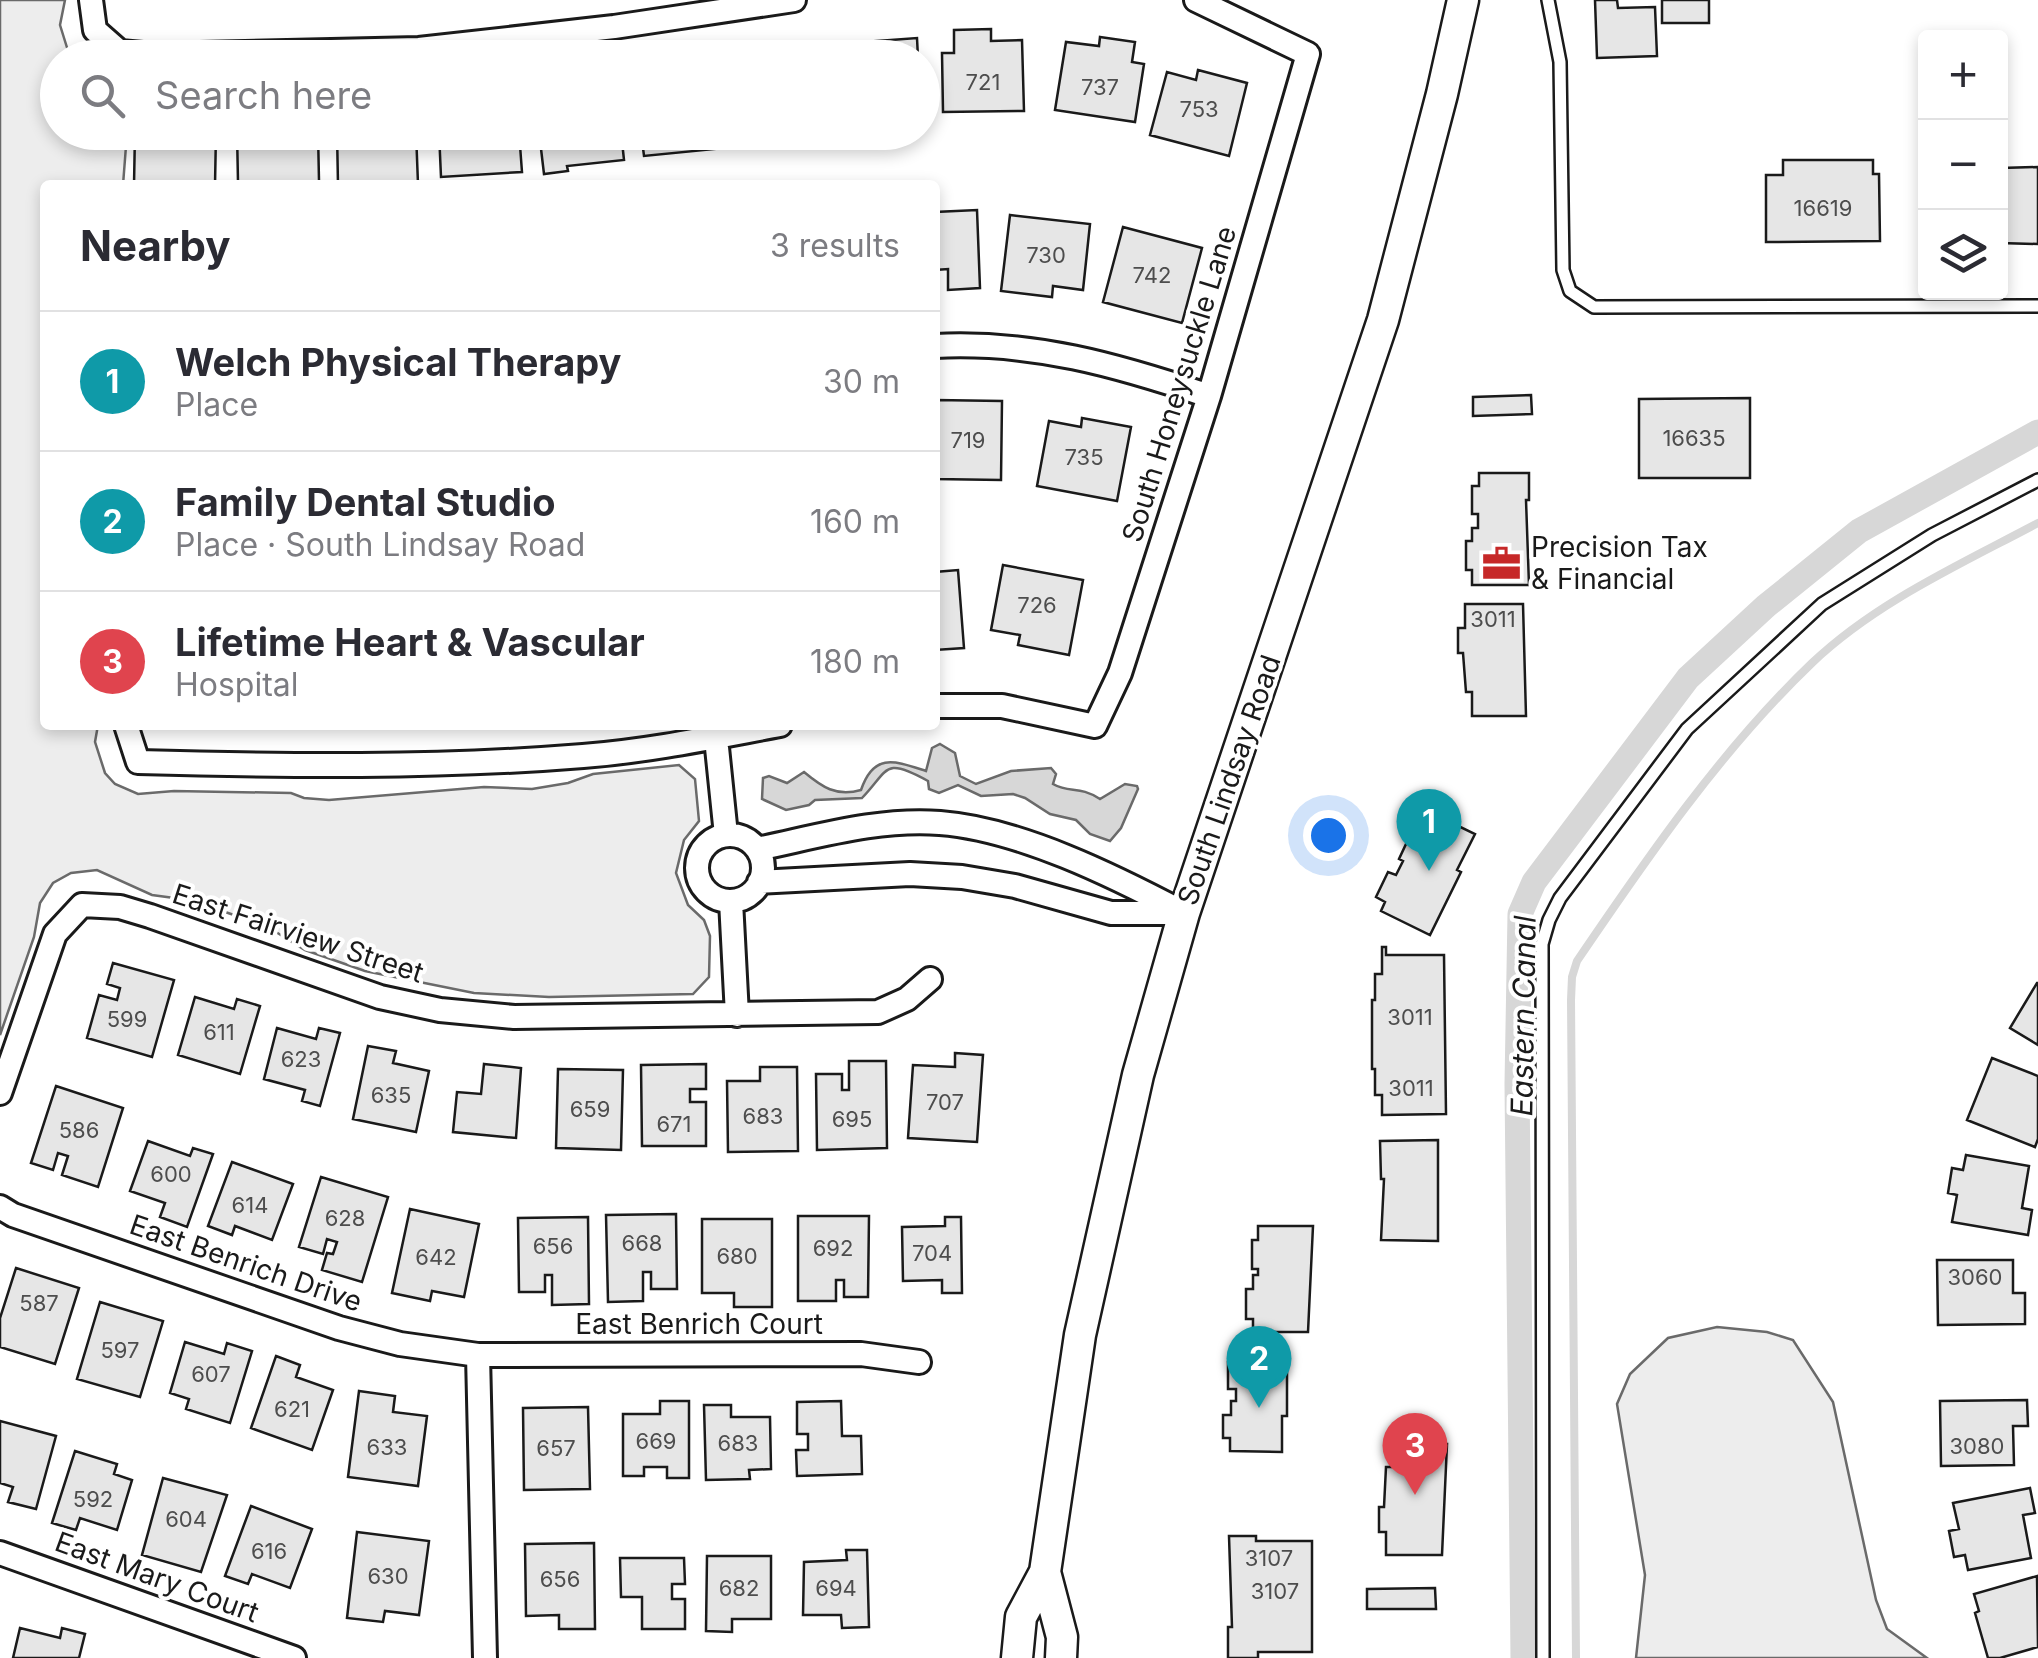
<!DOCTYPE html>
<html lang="en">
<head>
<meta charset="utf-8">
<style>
	:root { --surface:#fff; --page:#f2f2f3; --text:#2b2b33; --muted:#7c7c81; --line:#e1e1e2; --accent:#db2777 }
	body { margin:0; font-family:Inter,sans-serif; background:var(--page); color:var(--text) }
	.controls { position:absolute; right:30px; top:30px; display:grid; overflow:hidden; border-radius:10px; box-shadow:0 5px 15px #0003 }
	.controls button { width:90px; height:90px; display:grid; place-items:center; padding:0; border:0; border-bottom:2px solid var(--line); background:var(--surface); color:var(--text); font:50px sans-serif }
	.you { position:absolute; left:1328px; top:835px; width:35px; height:35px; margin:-25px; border:8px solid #fff; border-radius:50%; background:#1a73e8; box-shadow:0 0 0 15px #1a73e833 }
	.badge { display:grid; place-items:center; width:65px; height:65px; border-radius:50%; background:var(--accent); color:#fff; font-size:32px; font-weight:700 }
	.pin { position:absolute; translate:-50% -82px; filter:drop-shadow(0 2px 5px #0008) }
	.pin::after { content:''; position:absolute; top:52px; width:35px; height:30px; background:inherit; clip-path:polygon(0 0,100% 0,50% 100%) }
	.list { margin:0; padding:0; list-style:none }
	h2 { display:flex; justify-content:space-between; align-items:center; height:130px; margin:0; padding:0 40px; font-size:42px }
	h2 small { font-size:32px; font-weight:400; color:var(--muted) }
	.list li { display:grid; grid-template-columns:65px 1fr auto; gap:30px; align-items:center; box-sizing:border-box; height:140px; padding:0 40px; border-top:2px solid var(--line) }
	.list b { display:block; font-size:38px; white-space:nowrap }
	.list p { margin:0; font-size:32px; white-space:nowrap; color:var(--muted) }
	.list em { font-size:32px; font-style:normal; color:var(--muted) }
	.icon { flex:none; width:55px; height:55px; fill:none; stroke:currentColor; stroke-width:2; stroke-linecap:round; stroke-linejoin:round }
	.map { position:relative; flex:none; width:2038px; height:1658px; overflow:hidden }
	.search { position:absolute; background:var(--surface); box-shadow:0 5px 15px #0003; left:40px; top:40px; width:900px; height:110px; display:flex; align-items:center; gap:25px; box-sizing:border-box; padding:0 35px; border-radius:55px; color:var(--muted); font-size:38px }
	.panel { position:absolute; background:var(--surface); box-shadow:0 5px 15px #0003; left:40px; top:180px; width:900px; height:550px; border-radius:10px }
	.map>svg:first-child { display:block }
	.built { fill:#ededed; stroke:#6a6a6a; stroke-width:2.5 }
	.water { fill:#d7d7d7; stroke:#6a6a6a; stroke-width:2.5 }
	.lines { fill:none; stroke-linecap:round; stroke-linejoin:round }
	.stream { stroke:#d7d7d7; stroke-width:8 }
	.canal { stroke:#d7d7d7; stroke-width:25 }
	.building { fill:#e6e6e6; stroke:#1a1a1a; stroke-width:2.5 }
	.lane-casing { stroke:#1a1a1a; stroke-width:16 }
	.street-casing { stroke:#1a1a1a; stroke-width:28 }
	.secondary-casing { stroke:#1a1a1a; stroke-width:35 }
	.lane { stroke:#fff; stroke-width:11 }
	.street { stroke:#fff; stroke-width:22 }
	.secondary { stroke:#fff; stroke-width:30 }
	.labels { text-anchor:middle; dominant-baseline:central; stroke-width:8; stroke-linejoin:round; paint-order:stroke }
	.number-label { font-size:22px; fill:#4d4d4d }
	.street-label { font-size:28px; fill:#1a1a1a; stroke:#fff }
	.poi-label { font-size:28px; fill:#1a1a1a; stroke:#fff; text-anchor:start }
	.water-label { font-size:30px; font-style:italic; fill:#1a1a1a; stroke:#fff }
</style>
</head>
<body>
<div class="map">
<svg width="2038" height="1658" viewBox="0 0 2038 1658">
	<rect width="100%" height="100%" fill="#fff"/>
	<path class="built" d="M0,0H65L60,25L69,54L74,57L58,58V132L127,133L123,185H45V725H98L95,742L105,773L115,784L138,794L174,791L291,793L304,798L329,800L484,787L532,789L568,783L593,774L679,765L695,779L699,821L684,840L676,873L688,905L704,920L710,936L709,977L693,994L549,997L474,993L365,971L305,950L276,932L234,915L189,900L152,895L97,870L71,873L53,883L40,903L34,937L0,1035Z
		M1717,1327L1767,1332L1793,1340L1833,1402L1876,1600L1887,1629L1927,1658H1636L1645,1575L1617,1404L1630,1374L1668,1338Z"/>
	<path class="water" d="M940,744L955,753L960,776L976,784L1011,771L1051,768L1056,774L1053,784C1070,794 1079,785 1100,799L1125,784L1137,786L1138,789L1121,828L1110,841L1090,834L1076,820L1050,814L1025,798L1013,794L981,796L958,785L939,793L929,789L928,781C883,756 889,770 862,798L815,800L809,805L786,810L762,799L763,778L769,776L787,783L804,772C822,787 836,797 861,790C874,752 895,761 926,771L932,748Z"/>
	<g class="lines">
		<path class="stream" d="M1576,1658L1571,1000L1572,977L1577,961C1647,858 1721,750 1812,663C1876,602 1961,564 2038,523"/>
		<path class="canal" d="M1523,1658L1517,1084L1520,914L1534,882L1688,678L1766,606L1859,531L2038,432"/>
	</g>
	<path class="building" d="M1595,0H1617L1618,8L1655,7L1657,56L1597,58Z
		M1595,0H1617L1618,8L1655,7L1657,56L1597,58Z
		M1662,0H1709V23H1662Z
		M991,29V41L1022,40L1024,111L943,112L942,53H954V30Z
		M1100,37L1135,42L1132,62L1144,64L1135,122L1055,110L1066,42L1099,46Z
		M917,38L918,58H838L837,44Z
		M1198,70L1247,83L1229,156L1150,135L1167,72L1196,80Z
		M135,132H216L215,185H134Z
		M237,132H318L319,181L238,182Z
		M337,132H416L418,184L338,185Z
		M439,132H519L522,172L441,177Z
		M539,132H621L624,160L567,166L568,171L544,174Z
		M641,132H723L725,148L644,156Z
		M743,132H826V134L746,147Z
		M1783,160H1873V174H1879L1880,241L1766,242V175H1783Z
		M2038,167V244L2000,243L2001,168Z
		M977,210L980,288L948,290V269L935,270V288V212Z
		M1010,215L1090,224L1083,290L1053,286L1052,297L1001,291Z
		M1123,227L1202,248L1182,323L1103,302Z
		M1531,395L1532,414L1473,416V397Z
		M1750,398V478H1639V399Z
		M935,400L1002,401L1001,480L935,479Z
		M1082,418L1131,427L1117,501L1037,486L1049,421L1081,427Z
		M1479,473H1529V500H1526L1529,585H1472V570H1466V541H1472V528H1478V514H1472V486H1479Z
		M1003,565L1083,580L1069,655L1018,645L1020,635L991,630Z
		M958,570L964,648L935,650V572Z
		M1465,604H1523L1526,716H1472V692H1466L1463,653H1458V628H1465Z
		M1417,806L1475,834L1457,870L1461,872L1430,935L1381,911L1385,902L1376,897L1388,872L1396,875L1403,861L1399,859L1413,829L1407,826Z
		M1382,947H1386V955H1444L1446,1114L1382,1115V1095H1375V1069H1372V1000H1375V974H1382Z
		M113,963L174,980L152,1057L87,1038L99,995L117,1000L120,988L107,984Z
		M2037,983H2038V1045L2010,1028Z
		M195,997L234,1009L237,999L260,1006L240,1074L178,1055Z
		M277,1028L316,1039L319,1028L340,1033L320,1106L302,1101L305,1090L264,1079Z
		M368,1046L396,1051L393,1063L429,1071L416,1132L353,1119Z
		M955,1053L983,1055L977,1142L908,1138L913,1065L955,1067Z
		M1992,1058L2038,1076V1139L2035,1147L1967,1120Z
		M849,1061H886L887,1148L817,1150L816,1074H842V1090H849Z
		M484,1064L521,1068L516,1138L453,1132L457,1092L481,1094Z
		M706,1064V1089H690V1102H706V1146H642L641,1065Z
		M760,1067H797L798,1151L728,1152L727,1081H760Z
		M558,1069L623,1070L621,1150L556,1148Z
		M56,1086L123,1108L98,1187L62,1175L68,1156L58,1153L53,1170L31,1163Z
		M1438,1140V1241L1381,1240L1384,1179H1381L1380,1141Z
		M148,1141L190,1156L193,1148L213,1154L187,1227L160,1217L165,1203L130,1191Z
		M1966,1155L2029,1166L2022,1208L2032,1210L2028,1235L1952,1222L1957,1195L1948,1193L1952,1168L1963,1170Z
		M232,1162L293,1184L272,1240L235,1226L232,1235L208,1226Z
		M321,1177L388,1197L362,1282L322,1270L327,1253L333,1254L337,1242L327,1239L323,1254L299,1247Z
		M410,1209L479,1224L464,1297L432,1291L430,1301L392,1293Z
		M676,1214L677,1289H651V1272H643V1301L608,1302L606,1215Z
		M798,1216H869L868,1297H844V1280H836V1301H798Z
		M588,1217L589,1304L552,1305V1275H545V1292H519L518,1218Z
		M945,1217H961L962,1293H942V1280L903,1281L902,1227L945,1226Z
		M702,1219H772V1307H734V1293H702Z
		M1258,1226H1313L1308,1332H1253V1319H1246V1289H1253V1275H1258V1269H1252V1240H1258Z
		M1937,1260H2013V1293H2025V1324L1938,1325Z
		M16,1268L79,1288L55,1364L0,1347V1318Z
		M100,1302L163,1321L140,1397L77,1379Z
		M185,1342L224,1354L227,1343L252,1351L230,1423L186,1409L189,1399L170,1393Z
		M1236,1350H1287V1416H1282V1452L1230,1451V1438H1223V1415H1231V1401H1236V1389H1228V1362H1237Z
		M1236,1350H1287V1416H1282V1452L1230,1451V1438H1223V1415H1231V1401H1236V1389H1228V1362H1237Z
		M276,1356L300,1365L296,1377L333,1390L312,1450L251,1428Z
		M359,1391L395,1396L393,1412L427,1416L418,1486L348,1477Z
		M2027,1400L2028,1426H2013L2014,1465L1941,1466L1940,1401Z
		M660,1401H689V1478H667V1467H644V1476H623V1414H660Z
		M841,1401L842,1436H861L862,1474L797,1476L796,1450H808V1434H797V1402Z
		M704,1405H731V1417H770L771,1469L749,1470L750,1479L706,1480Z
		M588,1407L590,1489L524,1490L523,1408Z
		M0,1421L56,1436L36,1509L8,1502L13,1487L0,1483Z
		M1391,1444H1447L1442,1555H1386V1532H1379V1507H1384L1386,1467H1391Z
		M1391,1444H1447L1442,1555H1386V1532H1379V1507H1384L1386,1467H1391Z
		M75,1451L117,1464L114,1474L132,1480L117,1530L80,1518L76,1530L52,1523Z
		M163,1478L227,1495L201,1572L142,1555Z
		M2030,1488L2035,1513L2023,1515L2031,1558L1968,1570L1965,1555L1954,1557L1949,1531L1959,1529L1953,1503Z
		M251,1506L312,1529L290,1588L252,1574L248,1584L225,1576Z
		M357,1532L429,1541L419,1615L385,1611L383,1622L347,1618Z
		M1229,1536H1256V1541H1312V1652H1258V1658H1228V1627H1232Z
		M1229,1536H1256V1541H1312V1652H1258V1658H1228V1627H1232Z
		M594,1543L595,1629H559V1615L526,1616L525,1544Z
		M846,1550H867L869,1627L842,1628L841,1615H803L804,1562L847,1560Z
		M707,1556H771V1619H732V1632L706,1631Z
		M620,1558H684L685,1584H672V1599H685V1629H642V1597H621Z
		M2037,1576L2038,1647L2000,1658H1988L1975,1613L1979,1611L1974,1594Z
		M1435,1588L1436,1609H1367V1589Z
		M1435,1588L1436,1609H1367V1589Z
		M20,1628L60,1638L62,1628L85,1634L79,1658H13Z"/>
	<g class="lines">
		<defs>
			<path id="lane" d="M1548,0L1560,62L1563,270L1570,291L1594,307L2038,306
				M1543,1658L1542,944L1549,920L1560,898L1687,729L1822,604L1932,535L2038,480"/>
			<path id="street" d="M91,0L95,30L120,52L154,55L419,49L614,27L794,0
				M935,346C1033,341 1117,365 1209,396
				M935,706H1002L1095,726L1120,673L1209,396L1308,54L1196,0
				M126,725L138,762C286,766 435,768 583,756C649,751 715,737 780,725
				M716,738L726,835
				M697 868a33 33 0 1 1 66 0a33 33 0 1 1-66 0Z
				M757,849C816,837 879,818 940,823C1019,829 1114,876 1184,913
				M759,882L910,874L962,877L1015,886L1111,913H1181
				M731,901L737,1015
				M0,1093L55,934L82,905L120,907L150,916L380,997L440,1010L514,1017L878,1012L907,999L930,979
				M0,1207L13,1215L339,1328L400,1344L478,1355L861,1354L919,1362
				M478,1355L485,1658
				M0,1553L294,1658"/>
			<path id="secondary" d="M1045,1572L1062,1637L1061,1658
				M1017,1658L1021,1617L1045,1572L1080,1335L1138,1075L1184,913L1383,320L1442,94L1463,0"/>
		</defs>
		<use href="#lane" class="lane-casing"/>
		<use href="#street" class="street-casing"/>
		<use href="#secondary" class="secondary-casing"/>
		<use href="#lane" class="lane"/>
		<use href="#street" class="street"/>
		<use href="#secondary" class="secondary"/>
	</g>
	<defs>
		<symbol id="office-bare" viewBox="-9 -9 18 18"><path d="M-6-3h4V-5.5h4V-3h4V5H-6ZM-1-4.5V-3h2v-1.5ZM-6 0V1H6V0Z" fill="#c62828" stroke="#fff" stroke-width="2.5" paint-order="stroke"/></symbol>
	</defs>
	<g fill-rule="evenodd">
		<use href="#office-bare" x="1474" y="536" width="55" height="55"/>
	</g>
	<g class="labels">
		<g class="number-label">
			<text x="983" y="82">721</text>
			<text x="1100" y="87">737</text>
			<text x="1199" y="109">753</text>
			<text x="1823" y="208">16619</text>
			<text x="1046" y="255">730</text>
			<text x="1152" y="275">742</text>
			<text x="1694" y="438">16635</text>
			<text x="968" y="440">719</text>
			<text x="1084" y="457">735</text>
			<text x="1037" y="605">726</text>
			<text x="1493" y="619">3011</text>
			<text x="1410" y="1017">3011</text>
			<text x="127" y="1019">599</text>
			<text x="219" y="1032">611</text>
			<text x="301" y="1059">623</text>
			<text x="1411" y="1088">3011</text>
			<text x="391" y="1095">635</text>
			<text x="945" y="1102">707</text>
			<text x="590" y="1109">659</text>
			<text x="763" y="1116">683</text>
			<text x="852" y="1119">695</text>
			<text x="674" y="1124">671</text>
			<text x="79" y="1130">586</text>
			<text x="171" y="1174">600</text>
			<text x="250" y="1205">614</text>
			<text x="345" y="1218">628</text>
			<text x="642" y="1243">668</text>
			<text x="553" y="1246">656</text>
			<text x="833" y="1248">692</text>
			<text x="932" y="1253">704</text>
			<text x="737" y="1256">680</text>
			<text x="436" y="1257">642</text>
			<text x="1975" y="1277">3060</text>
			<text x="39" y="1303">587</text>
			<text x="120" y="1350">597</text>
			<text x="211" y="1374">607</text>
			<text x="292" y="1409">621</text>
			<text x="656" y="1441">669</text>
			<text x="738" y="1443">683</text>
			<text x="1977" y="1446">3080</text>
			<text x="387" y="1447">633</text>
			<text x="556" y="1448">657</text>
			<text x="93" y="1499">592</text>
			<text x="186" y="1519">604</text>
			<text x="269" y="1551">616</text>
			<text x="1269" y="1558">3107</text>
			<text x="388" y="1576">630</text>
			<text x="560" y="1579">656</text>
			<text x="739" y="1588">682</text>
			<text x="836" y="1588">694</text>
			<text x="1275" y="1591">3107</text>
		</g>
		<g class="street-label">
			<text transform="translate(1179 384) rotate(-73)">South Honeysuckle Lane</text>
			<text transform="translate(1229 780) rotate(-71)">South Lindsay Road</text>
			<text transform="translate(298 933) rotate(18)">East Fairview Street</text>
			<text transform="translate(246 1263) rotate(19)">East Benrich Drive</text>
			<text x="699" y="1324">East Benrich Court</text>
			<text transform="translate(157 1577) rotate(20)">East Mary Court</text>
		</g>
		<g class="poi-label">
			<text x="1531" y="547">Precision Tax<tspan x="1531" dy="32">&amp; Financial</tspan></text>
		</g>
		<g class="water-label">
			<text transform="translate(1523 1016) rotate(-89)">Eastern Canal</text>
		</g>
	</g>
</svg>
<div class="controls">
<button>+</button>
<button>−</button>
<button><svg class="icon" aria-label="layers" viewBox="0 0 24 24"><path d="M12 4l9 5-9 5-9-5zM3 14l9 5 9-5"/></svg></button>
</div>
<div class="you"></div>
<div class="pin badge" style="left:1429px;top:871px;background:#0f9aa8">1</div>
<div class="pin badge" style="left:1259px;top:1408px;background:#0f9aa8">2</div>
<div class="pin badge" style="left:1415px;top:1495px;background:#e0444e">3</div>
<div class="search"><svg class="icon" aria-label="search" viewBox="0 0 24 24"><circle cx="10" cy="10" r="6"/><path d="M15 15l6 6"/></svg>Search here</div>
<section class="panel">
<h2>Nearby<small>3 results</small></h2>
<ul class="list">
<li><span class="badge" style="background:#0f9aa8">1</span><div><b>Welch Physical Therapy</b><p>Place</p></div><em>30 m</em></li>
<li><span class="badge" style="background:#0f9aa8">2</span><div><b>Family Dental Studio</b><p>Place · South Lindsay Road</p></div><em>160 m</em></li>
<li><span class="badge" style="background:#e0444e">3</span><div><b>Lifetime Heart &amp; Vascular</b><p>Hospital</p></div><em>180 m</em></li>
</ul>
</section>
</div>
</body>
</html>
